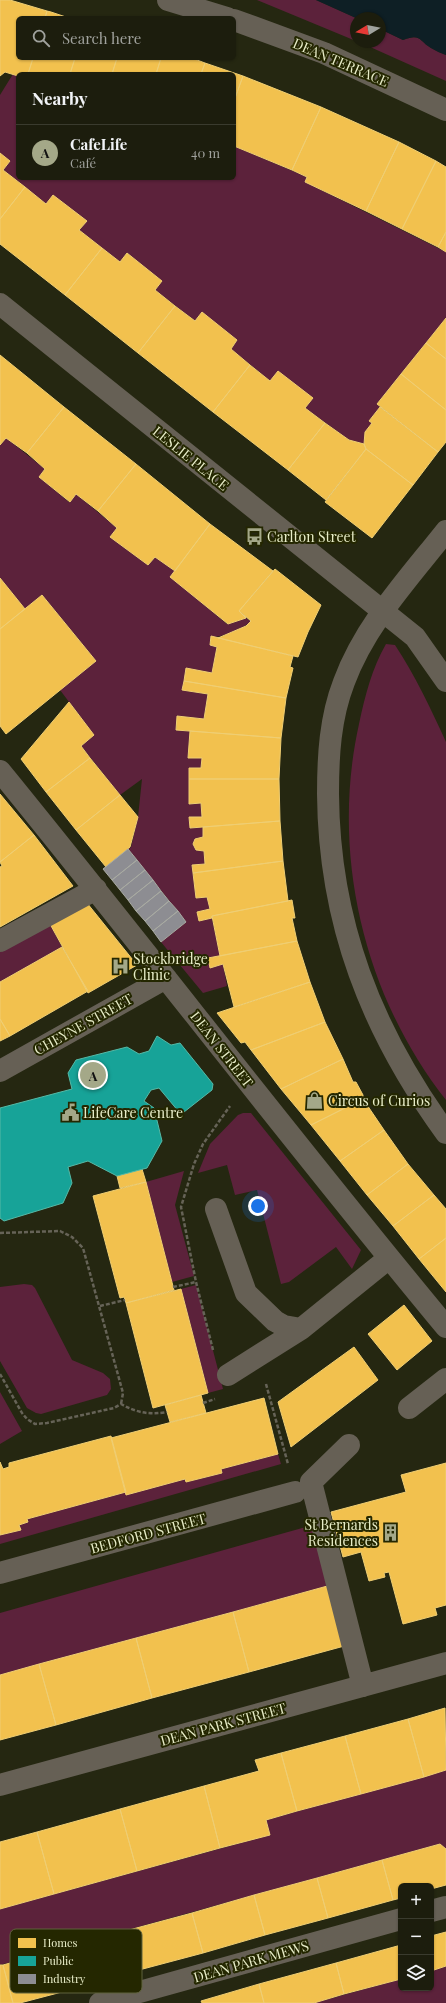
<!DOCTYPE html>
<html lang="en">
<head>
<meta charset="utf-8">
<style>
	:root { --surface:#1c1d0d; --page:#252616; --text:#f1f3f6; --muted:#a0a29d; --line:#3a3b2e; --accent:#a4a888 }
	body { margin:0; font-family:"Playfair Display",serif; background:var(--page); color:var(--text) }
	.controls { position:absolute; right:12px; bottom:12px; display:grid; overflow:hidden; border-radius:6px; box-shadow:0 1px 3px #0004 }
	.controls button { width:36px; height:36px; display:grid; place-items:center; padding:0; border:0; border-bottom:1px solid var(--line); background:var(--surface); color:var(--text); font:20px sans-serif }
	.compass { position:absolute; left:350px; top:12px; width:36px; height:36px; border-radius:50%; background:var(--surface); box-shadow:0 1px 3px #0004; rotate:260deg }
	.you { position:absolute; left:258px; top:1206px; width:14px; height:14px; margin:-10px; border:3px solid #fff; border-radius:50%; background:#1a73e8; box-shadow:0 0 0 6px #1a73e833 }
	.badge { display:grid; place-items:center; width:26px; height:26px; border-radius:50%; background:var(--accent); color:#111; font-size:13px; font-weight:700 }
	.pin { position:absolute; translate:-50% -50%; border:2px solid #fff; box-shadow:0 1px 4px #0006 }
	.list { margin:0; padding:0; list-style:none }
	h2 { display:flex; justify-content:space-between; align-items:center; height:52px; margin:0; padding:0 16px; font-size:17px }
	h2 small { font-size:13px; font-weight:400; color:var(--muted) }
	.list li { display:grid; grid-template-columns:26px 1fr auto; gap:12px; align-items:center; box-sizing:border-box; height:56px; padding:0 16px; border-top:1px solid var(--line) }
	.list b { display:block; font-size:15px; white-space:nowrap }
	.list p { margin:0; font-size:13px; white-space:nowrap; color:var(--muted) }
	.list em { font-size:13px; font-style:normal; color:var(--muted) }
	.icon { flex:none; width:22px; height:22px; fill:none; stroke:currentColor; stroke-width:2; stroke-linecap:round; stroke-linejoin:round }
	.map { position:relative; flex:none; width:446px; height:2003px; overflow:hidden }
	.search { position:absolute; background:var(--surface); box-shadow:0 1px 3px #0004; left:16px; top:16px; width:220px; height:44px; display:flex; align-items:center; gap:10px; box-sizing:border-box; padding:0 14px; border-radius:6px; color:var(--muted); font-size:15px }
	.panel { position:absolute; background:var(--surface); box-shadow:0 1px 3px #0004; left:16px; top:72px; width:220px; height:108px; border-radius:6px }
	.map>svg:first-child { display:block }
	.green { fill:#5c223b }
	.water { fill:#0e1f25 }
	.homes { fill:#f2c14e; stroke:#efce73 }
	.public { fill:#17a398; stroke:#56b9a6 }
	.industry { fill:#8d8d92; stroke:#a8aaa2 }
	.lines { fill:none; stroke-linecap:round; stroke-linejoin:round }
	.path { stroke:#666357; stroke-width:2.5; stroke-dasharray:4 2; stroke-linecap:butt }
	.minor { stroke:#666055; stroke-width:22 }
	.labels { text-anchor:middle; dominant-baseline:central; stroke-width:4; stroke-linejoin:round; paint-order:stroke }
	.street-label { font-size:14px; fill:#e8edc8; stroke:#242700 }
	.poi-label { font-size:14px; fill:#e8edc8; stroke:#242700; text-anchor:start }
	.key { fill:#242700; stroke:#5f623c; stroke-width:1 }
	.key-label { font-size:11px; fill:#e8edc8 }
</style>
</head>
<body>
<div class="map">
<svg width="446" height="2003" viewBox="0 0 446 2003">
	<rect width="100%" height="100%" fill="#252711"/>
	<path class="green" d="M257,0H316L356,18V41Z
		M380,29L403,40C421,33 419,41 431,48C436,51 441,53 446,55V81L359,42H380Z
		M13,74L18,76V178H234V146L307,177L305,182L446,252V318L377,404L380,407L369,421L372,423L365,432L364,444L349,440L305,408L313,398L270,381L231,349L237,340L202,313L195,321L155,290L162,281L127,253L120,262L79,230L86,221L46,204L3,170L10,161L0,153V95Z
		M6,438L45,469L39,477L69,502L76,494L117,528L110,537L148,565L155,557L175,571L171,577L227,624L246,618L251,621C244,629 220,638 211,637L210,645L217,647L212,673L183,690L208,694L204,719L177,716L176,729L190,731L188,758H202L201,768H189V804L201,803L202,817L189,818L190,828L203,827V837L195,839L193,844L196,850L204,851L205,864L192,865L196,898L207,897L210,909L197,912L199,921L212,918L220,956L208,958L210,967L223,964L227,986L203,993L161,942L186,922L128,849L131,847L138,817L142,779L120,795L81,746L94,735L60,690L96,661L42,595L25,609L0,578V445Z
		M386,644L395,645C415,675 431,709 446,742V1100C364,996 330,854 359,724C365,696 372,668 386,644Z
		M50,924L62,947L0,982V952Z
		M243,1113H251L361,1250L352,1269L336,1247L289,1282L281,1284L257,1190L235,1195L227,1165L198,1173L210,1144L238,1115Z
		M184,1171L175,1205L194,1276L172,1282L146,1182Z
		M24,1284L32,1285L35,1288L72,1360L103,1373L110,1379L111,1389L107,1395L41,1414L36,1413L27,1408L0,1361V1287Z
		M196,1285L223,1389L208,1393L181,1289Z
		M0,1392L22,1431L0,1444Z
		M278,1454L281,1464L0,1544V1535L21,1530L19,1525L28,1522L27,1519L126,1492V1494L185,1479L187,1482L222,1473L221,1469Z
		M313,1525L329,1586L0,1675V1613Z
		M446,1770V1849L440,1844L0,1965V1909L270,1835L266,1820Z
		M446,1966V2003H314L401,1979V1988H431V1971Z"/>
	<path class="water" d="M316,0H446V55C441,53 436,51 431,48C419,41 421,33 403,40L380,29V18H356Z"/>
	<path class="homes" d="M0,0H10L47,11L45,18H18V58H33L28,74H18V76L5,72L0,76Z
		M47,11L51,12L69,18H45Z
		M33,58H75L70,74H28Z
		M75,58H117L112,74H70Z
		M117,58H161L156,74H112Z
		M161,58H192L205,63L201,74H156Z
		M205,63L243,76L234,101V74H201Z
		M243,76L321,107L292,170L234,146V101Z
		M321,107L399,142L366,211L305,182L307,177L292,170Z
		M399,142L436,161L402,229L366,211Z
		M0,153L10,161L3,170L25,187L0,219Z
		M436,161L446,167V232L438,247L402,229Z
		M25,187L46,204L53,195L87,221L79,230L102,248L65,295L0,244V219Z
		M446,232V252L438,247Z
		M102,248L120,262L127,253L162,281L155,290L175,306L138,353L65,295Z
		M175,306L195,321L202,312L237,340L231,349L250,365L213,412L138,353Z
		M446,318V359L426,343Z
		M426,343L446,359V410L401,374Z
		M0,355L64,407L27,453L6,438L0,445Z
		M250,365L270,381L278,371L313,398L305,408L325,423L288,470L213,412Z
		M401,374L446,410V442L438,452L377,404Z
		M64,407L136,464L98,511L76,494L70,502L39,477L45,469L27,453Z
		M380,407L438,452L413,485L366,449L364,444L365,432L372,423L369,421Z
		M325,423L349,440L364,444L366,449L326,500L288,470Z
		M366,449L413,485L372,538L325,502Z
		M136,464L210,524L175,571L155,557L148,565L110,537L117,528L98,511Z
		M210,524L273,571L239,611L246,618L228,624L170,577Z
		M275,569L321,605L308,632L298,657L218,638L246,626L251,621L239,611Z
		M0,578L25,609L0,629Z
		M42,595L96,661L6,734L0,726V629Z
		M211,636L293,656L290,667L293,668L286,698L184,681L186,668L212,673L217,647L210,645Z
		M184,681L286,698L281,738L176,730L177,716L204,719L208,694L182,690Z
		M69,702L94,735L81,746L90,758L46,792L21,759Z
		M190,731L281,738L279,779H189V768H201L202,758H188Z
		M90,758L120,795L76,830L46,792Z
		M189,779H279L280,821L190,828L189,817H202L201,803L189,804Z
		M0,794L34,835L0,862Z
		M120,795L138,817L130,847L106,867L76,830Z
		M280,821L283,861L193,873L192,865L205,864L204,851L196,850L193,844L195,839L203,837V827Z
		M34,835L73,886L0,927V867L2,866L0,862Z
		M283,861L288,901L212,916V918L199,921L197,912L210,909L207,897L196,898L193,873Z
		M292,900L295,918H292L297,941L220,956L212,916Z
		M87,903L137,965L88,993L50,924Z
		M297,941L310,982L234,1007L223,964L210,968L208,958Z
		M62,947L88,991L10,1036L0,1019V982Z
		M310,982L325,1022L251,1050L245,1042L241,1043L217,1013Z
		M0,1019L10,1036L0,1041Z
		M325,1022L343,1059L281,1089L251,1050Z
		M343,1059L353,1082H356L363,1095V1099L311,1125L281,1089Z
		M363,1099L384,1130L340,1161L311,1125Z
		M384,1130L408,1164L367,1195L340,1161Z
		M408,1164L434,1195L393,1226L367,1195Z
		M142,1169L146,1182L120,1188L117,1176Z
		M146,1182L174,1290L126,1303L124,1297L120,1298L93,1196Z
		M434,1195L446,1209V1238L419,1259L393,1226Z
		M446,1238V1292L419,1259Z
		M181,1289L208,1393L153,1408L126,1303Z
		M404,1305L432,1341L397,1370L368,1334Z
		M354,1347L378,1380L291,1447L278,1402Z
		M201,1395L206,1413L170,1422L165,1405Z
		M264,1398L278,1454L221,1469L222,1473L186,1482L185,1479L126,1495L111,1438Z
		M111,1436L126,1492L27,1519L28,1522L19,1525L21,1530L0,1535V1462L3,1469L9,1467V1463Z
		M446,1463V1605L435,1608L437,1615L403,1624L389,1572L384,1573L385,1577L369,1581L361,1552L343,1557L331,1512L406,1492L401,1475Z
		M331,1585L348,1645L249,1672L233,1612Z
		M233,1612L249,1672L152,1698L136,1638Z
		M136,1638L152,1698L56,1725L39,1664Z
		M39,1664L56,1725L0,1740V1675Z
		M445,1708L446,1770L424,1777L408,1719Z
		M408,1719L424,1777L361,1794L345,1736Z
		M345,1736L361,1794L297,1811L281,1753Z
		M281,1753L297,1811L266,1820L270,1835L220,1848L204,1786L259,1771L255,1760Z
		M204,1786L220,1848L137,1871L120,1809Z
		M120,1809L137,1871L54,1894L37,1832Z
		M37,1832L54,1894L0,1909V1842Z
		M440,1844L446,1849V1885L431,1889V1886H401V1898L393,1900L382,1860Z
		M382,1860L393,1900L328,1918L317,1878Z
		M317,1878L328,1918L265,1935L254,1895Z
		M254,1895L265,1935L203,1953L192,1913Z
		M192,1913L203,1953L139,1970L129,1930Z
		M446,1932V1966L431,1971V1936Z
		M401,1945V1979L344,1994L336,1963Z
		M66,1947L77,1988L20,2003H13L3,1965Z
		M336,1963L344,1994L314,2003H264L259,1984Z
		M0,1965H3L13,2003H0Z
		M259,1984L264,2003H202L201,2001Z"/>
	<path class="public" d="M157,1036L171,1045L180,1043L213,1084L212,1090L184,1112H179L159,1088L151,1090L144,1101L154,1108L162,1141L147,1168L117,1176L88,1161L68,1167L72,1183L63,1203L4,1221L0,1218V1108L72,1089L68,1073L76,1060L127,1047L139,1054L149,1051Z"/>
	<path class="industry" d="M128,849L137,860L112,880L103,869Z
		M137,860L145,870L120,890L112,880Z
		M145,870L153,880L128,900L120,890Z
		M153,880L161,891L136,911L128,900Z
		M161,891L169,901L145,921L136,911Z
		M169,901L178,911L153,931L145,921Z
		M178,911L186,922L161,942L153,931Z"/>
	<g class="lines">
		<path class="path" d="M0,1233L60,1231L72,1237L83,1248L123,1393L121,1404
			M173,1287L196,1282
			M100,1306L125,1300
			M213,1350L196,1282L181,1207L194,1164L203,1144L230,1106
			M0,1374L22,1413L27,1419L35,1424L47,1423L114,1408L121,1404C137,1413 150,1415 167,1412
			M266,1384L288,1464
			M203,1403L215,1399"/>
		<path class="minor" d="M168,0L227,18
			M234,20L324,53L446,110
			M0,304L415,637L446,681
			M446,531C408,579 365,625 344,682C330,718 328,756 328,794C329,922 371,1030 446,1133
			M0,771C150,955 294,1144 446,1327
			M0,941L96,889
			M0,1071L166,978
			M216,1209L246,1293L275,1321L284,1326L301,1329L389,1258
			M228,1375L301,1329
			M409,1408L446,1379
			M349,1445L311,1482L363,1686
			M0,1573L295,1492
			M0,1785L446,1663
			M431,1911L446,1907
			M100,2003L401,1919"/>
	</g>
	<defs>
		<symbol id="bus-bare" viewBox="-9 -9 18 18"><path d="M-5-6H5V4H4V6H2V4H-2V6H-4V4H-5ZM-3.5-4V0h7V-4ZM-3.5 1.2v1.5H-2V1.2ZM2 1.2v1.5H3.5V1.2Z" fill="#a4a888" stroke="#242700" stroke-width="2.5" paint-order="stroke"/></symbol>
		<symbol id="hospital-bare" viewBox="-9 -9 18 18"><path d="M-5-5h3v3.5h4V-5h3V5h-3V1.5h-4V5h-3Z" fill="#a4a888" stroke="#242700" stroke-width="2.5" paint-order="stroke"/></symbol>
		<symbol id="shop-bare" viewBox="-9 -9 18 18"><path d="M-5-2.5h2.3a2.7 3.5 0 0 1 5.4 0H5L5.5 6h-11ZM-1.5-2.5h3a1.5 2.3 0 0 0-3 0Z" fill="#a4a888" stroke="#242700" stroke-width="2.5" paint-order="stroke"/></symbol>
		<symbol id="civic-bare" viewBox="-9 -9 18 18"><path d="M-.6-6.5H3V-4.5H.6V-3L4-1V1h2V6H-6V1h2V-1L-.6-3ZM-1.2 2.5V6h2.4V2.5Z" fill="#a4a888" stroke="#242700" stroke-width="2.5" paint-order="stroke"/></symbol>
		<symbol id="building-bare" viewBox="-9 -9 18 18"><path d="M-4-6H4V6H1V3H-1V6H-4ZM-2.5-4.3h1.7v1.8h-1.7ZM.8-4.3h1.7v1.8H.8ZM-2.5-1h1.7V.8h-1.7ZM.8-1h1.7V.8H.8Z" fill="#a4a888" stroke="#242700" stroke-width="2.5" paint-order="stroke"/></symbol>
	</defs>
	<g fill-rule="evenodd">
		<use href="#bus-bare" x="242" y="524" width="25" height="25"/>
		<use href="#hospital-bare" x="108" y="954" width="25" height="25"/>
		<use href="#shop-bare" x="302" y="1088" width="25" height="25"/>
		<use href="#civic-bare" x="58" y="1100" width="25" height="25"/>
		<use href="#building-bare" x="378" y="1520" width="25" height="25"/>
	</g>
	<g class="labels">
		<g class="street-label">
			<text transform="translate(341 62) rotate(23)">DEAN TERRACE</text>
			<text transform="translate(191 458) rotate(39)">LESLIE PLACE</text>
			<text transform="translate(83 1024) rotate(-29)">CHEYNE STREET</text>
			<text transform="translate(222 1049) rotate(52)">DEAN STREET</text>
			<text transform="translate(148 1533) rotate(-15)">BEDFORD STREET</text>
			<text transform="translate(223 1724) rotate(-15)">DEAN PARK STREET</text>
			<text transform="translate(251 1961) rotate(-16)">DEAN PARK MEWS</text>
		</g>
		<g class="poi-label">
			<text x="267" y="536">Carlton Street</text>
			<text x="133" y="958">Stockbridge<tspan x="133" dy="16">Clinic</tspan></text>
			<text x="328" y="1100">Circus of Curios</text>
			<text x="83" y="1112">LifeCare Centre</text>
			<text x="378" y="1524" text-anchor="end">St Bernards<tspan x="378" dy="16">Residences</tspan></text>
		</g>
	</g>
	<rect x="10" y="1929" width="132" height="64" rx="6" class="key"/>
	<rect x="18" y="1938" width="18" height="10" fill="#f2c14e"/>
	<rect x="18" y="1956" width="18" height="10" fill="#17a398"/>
	<rect x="18" y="1974" width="18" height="10" fill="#8d8d92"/>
	<g class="key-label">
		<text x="43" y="1947">Homes</text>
		<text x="43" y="1965">Public</text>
		<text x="43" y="1983">Industry</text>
	</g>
</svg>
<div class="controls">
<button>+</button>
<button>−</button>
<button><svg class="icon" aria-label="layers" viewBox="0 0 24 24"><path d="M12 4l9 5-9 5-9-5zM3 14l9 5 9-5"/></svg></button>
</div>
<svg class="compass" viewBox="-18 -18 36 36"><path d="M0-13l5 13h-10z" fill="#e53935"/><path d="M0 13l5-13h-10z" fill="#a0a29d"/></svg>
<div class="you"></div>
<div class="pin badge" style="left:93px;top:1075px">A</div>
<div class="search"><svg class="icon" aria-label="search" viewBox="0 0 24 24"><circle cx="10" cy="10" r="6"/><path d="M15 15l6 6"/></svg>Search here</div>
<section class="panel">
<h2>Nearby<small></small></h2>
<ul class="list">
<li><span class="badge">A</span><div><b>CafeLife</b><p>Café</p></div><em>40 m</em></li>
</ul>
</section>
</div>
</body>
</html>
